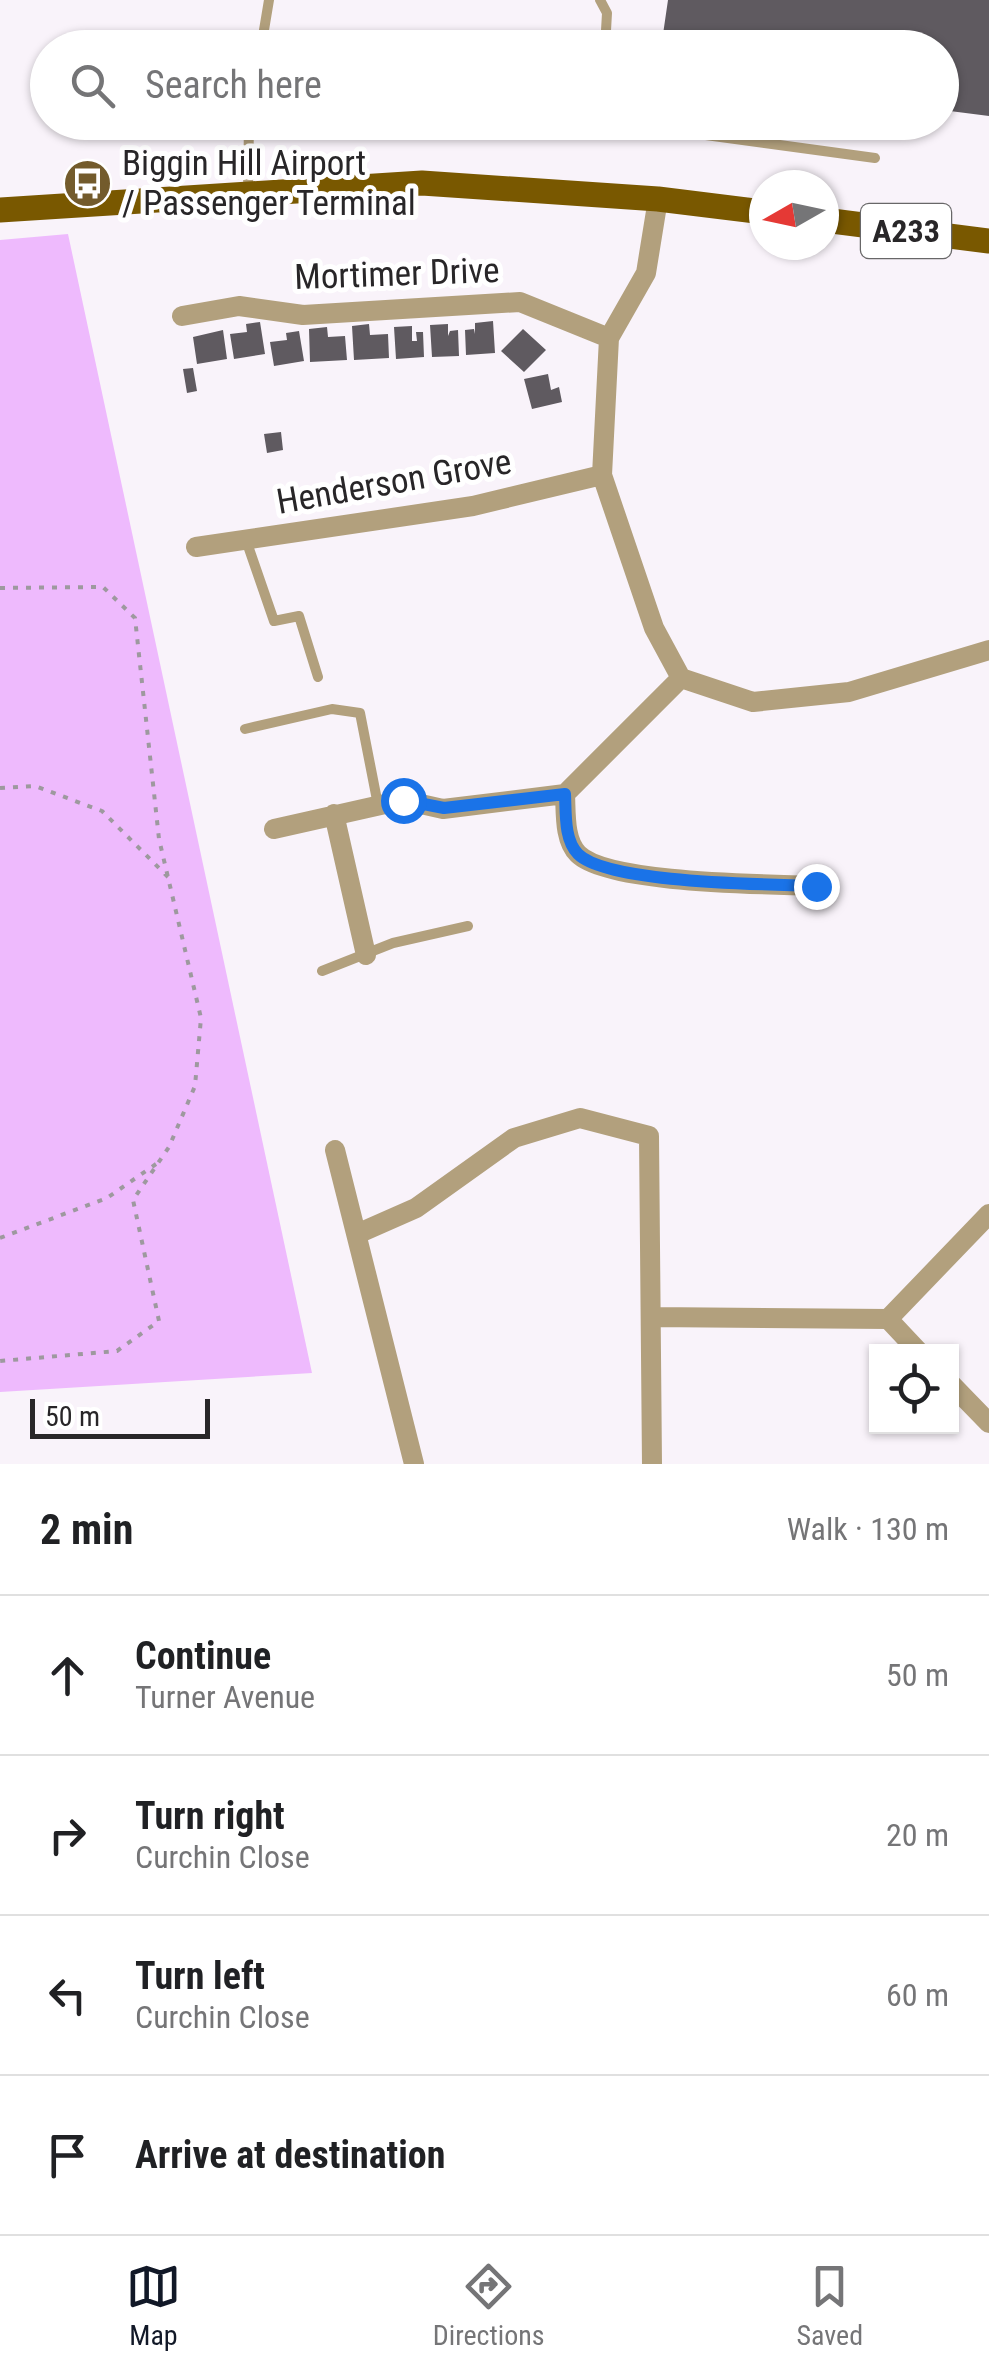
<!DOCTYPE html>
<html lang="en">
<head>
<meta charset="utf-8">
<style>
	:root { --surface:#fff; --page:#f2f2f2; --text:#202124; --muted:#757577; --line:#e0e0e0; --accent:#111827 }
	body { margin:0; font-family:"Roboto Condensed",sans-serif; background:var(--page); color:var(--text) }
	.controls { position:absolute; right:30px; bottom:30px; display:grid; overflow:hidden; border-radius:0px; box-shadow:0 2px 8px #0004 }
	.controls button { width:90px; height:90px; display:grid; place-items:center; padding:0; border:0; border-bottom:2px solid var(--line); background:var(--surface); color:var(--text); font:50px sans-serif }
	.compass { position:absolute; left:749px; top:170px; width:90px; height:90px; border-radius:50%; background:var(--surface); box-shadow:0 2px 8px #0004; rotate:261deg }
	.scale { position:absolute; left:30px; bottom:25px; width:180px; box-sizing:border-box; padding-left:10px; border:5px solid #282628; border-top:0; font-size:28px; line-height:35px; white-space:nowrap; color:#282628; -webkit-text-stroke:8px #fff; paint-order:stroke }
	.stop { position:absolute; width:30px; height:30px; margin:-22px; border:8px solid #1a73e8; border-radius:50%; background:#fff }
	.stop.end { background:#1a73e8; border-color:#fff; box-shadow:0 2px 10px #0008 }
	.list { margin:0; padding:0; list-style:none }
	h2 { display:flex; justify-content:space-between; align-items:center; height:130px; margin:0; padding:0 40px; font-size:42px }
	h2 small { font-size:32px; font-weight:400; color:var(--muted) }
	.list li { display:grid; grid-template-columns:65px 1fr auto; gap:30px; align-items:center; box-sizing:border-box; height:160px; padding:0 40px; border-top:2px solid var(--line) }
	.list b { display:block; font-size:38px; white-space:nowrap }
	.list p { margin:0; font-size:32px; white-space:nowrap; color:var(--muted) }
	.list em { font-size:32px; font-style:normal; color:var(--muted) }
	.icon { flex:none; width:55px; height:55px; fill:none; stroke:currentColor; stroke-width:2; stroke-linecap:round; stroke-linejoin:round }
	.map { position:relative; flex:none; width:989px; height:1464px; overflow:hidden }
	.search { position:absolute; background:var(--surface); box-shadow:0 2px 8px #0004; left:30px; right:30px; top:30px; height:110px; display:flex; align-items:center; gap:25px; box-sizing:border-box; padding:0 35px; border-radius:55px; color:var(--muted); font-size:38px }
	.sheet { height:770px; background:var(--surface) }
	nav { display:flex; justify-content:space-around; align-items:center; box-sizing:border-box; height:140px; border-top:2px solid var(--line); background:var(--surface); font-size:28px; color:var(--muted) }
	nav a { display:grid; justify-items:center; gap:5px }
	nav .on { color:var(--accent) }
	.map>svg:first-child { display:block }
	.green { fill:#eebafd }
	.building { fill:#5f5a60 }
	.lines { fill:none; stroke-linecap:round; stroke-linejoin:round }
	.path { stroke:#9d999e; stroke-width:4; stroke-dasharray:5 8; stroke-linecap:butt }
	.lane { stroke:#b2a07d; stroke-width:10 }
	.street { stroke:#b2a07d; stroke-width:20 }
	.primary { stroke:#795800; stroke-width:25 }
	.route { stroke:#1a73e8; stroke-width:12 }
	.labels { text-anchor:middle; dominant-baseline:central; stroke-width:10; stroke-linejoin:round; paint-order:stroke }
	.shield { fill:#fff; stroke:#686768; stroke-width:2.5 }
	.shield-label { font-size:32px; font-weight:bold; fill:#282628 }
	.poi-label { font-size:35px; fill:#282628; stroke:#fff; text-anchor:start }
	.street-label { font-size:35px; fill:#282628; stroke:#fff }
</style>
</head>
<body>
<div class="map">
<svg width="989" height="1464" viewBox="0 0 989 1464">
	<rect width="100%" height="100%" fill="#f9f3fa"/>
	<path class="green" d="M68,234L312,1373L0,1392V240Z"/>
	<path class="building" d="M668,0H989V116L942,110V48H661Z
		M742,122H868L866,138L742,125Z
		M493,321L495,353L466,355L465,330L474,329L475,334V323Z
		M260,322L265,354L234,359L230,334L247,332L246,324Z
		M369,324L370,335L388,334L389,358L354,360L352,326Z
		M448,324V336L450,331L458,330L459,356L432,357L430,325Z
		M412,326V341H417L416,332H423L424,357L396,359L394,327Z
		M327,327L328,337L345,336L347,360L310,362L309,329Z
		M523,329L546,350L524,372L501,351Z
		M223,330L227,359L197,364L193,337Z
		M299,331L304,361L274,366L270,342L287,340L286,333Z
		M193,368L197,391L187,393L183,369Z
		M548,374L551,390L559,387L562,402L532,409L524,379Z
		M281,432L283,450L267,453L264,434Z"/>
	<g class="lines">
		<path class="path" d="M0,588L103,587L135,618L159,839L201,1018L195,1086L169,1147L133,1200L159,1321L117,1351L0,1361
			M0,788L35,786L102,811L168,877
			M0,1238L107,1198L156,1164"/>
		<path class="lane" d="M600,0L607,13L605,48
			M261,48L269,0
			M610,122L875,158
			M248,192L249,122
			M246,540L274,621L299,616L318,677
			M245,729L332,709L360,713L378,805
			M322,971L393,943L468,926"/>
		<path class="street" d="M658,199L646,273L609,338L602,475L654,628L681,678L753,702L849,692L989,650
			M182,316L239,306L303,315L520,302L609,338
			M196,547L473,506L602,475
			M565,794C566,813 564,840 578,854C608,884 769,884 816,886
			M334,814L366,955
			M274,829L403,800L443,809L565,794L681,678
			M335,1150L414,1464
			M357,1234L416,1208L514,1138L580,1118L649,1136L652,1464
			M652,1317L888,1319
			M919,1352L888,1319L989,1214
			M952,1385L989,1423"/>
		<path class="primary" d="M0,210L422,183L658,199L764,212
			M824,220L989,241"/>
	</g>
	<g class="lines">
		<path class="route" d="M403,800L444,808L565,794C566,813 564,840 578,854C608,884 769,884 816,886"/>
	</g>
	<defs>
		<symbol id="bus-disc" viewBox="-11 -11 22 22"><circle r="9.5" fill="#735b2c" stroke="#fff"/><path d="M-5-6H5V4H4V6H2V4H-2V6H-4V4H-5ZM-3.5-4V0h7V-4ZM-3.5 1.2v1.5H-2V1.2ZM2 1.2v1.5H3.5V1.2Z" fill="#fff"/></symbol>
	</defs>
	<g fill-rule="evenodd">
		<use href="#bus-disc" x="60" y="156" width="55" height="55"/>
	</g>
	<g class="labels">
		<rect class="shield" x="861" y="204" width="90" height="54" rx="8"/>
		<g class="shield-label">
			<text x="906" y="231">A233</text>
		</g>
		<g class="poi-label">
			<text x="122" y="163">Biggin Hill Airport<tspan x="122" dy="40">/ Passenger Terminal</tspan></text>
		</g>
		<g class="street-label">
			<text transform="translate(397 274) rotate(-2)">Mortimer Drive</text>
			<text transform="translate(394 482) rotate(-10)">Henderson Grove</text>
		</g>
	</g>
</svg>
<div class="controls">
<button><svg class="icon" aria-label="locate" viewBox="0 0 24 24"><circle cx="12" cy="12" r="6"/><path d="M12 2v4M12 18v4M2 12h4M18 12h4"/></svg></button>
</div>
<svg class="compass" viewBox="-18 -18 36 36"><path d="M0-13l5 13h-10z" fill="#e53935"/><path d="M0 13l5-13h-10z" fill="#757577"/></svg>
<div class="scale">50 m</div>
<div class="stop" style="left:403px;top:800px"></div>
<div class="stop end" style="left:816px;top:886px"></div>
<div class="search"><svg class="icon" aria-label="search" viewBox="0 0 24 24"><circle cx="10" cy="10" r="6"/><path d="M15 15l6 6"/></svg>Search here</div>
</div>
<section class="sheet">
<h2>2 min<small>Walk · 130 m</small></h2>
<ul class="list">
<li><svg class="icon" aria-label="ahead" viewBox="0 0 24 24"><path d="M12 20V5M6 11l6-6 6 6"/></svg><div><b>Continue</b><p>Turner Avenue</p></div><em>50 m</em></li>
<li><svg class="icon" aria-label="right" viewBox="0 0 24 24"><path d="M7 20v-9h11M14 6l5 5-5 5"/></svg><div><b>Turn right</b><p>Curchin Close</p></div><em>20 m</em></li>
<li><svg class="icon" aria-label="left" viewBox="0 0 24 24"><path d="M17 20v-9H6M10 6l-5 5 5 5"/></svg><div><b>Turn left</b><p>Curchin Close</p></div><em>60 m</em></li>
<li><svg class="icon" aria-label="arrive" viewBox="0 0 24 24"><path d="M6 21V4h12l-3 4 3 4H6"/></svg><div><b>Arrive at destination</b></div></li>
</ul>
</section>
<nav>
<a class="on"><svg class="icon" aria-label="map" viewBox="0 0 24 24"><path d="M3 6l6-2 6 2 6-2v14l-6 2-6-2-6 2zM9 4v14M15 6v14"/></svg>Map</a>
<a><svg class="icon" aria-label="directions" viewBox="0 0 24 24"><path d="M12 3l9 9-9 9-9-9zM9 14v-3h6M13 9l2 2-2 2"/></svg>Directions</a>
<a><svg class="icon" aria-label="saved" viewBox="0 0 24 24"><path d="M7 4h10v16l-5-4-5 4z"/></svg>Saved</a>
</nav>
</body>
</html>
